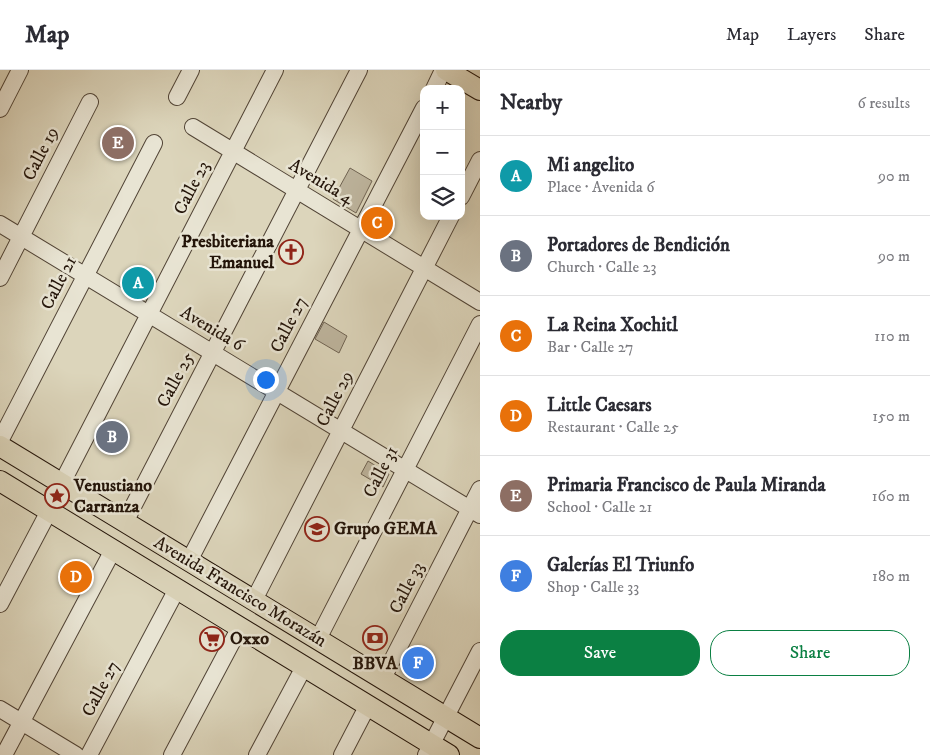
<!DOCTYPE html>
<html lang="en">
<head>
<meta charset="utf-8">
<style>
	:root { --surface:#fff; --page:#f2f2f3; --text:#2b2b33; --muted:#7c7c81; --line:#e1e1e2; --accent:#0b8043 }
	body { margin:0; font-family:"IM FELL DW Pica",serif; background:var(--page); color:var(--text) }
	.controls { position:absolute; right:15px; top:15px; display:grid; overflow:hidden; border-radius:10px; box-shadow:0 5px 20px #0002 }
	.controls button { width:45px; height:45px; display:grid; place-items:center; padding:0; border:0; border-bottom:1px solid var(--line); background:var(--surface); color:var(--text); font:25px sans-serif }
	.you { position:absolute; left:265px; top:309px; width:18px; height:18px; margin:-12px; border:4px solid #fff; border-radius:50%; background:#1a73e8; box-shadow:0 0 0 8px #1a73e833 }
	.badge { display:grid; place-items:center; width:32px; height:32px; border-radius:50%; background:var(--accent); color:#fff; font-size:16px; font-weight:700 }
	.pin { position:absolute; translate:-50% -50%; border:2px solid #fff; box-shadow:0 1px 5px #0006 }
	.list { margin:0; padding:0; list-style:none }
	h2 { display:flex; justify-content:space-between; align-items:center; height:65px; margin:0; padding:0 20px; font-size:21px }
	h2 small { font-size:16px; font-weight:400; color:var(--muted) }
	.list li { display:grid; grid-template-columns:32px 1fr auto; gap:15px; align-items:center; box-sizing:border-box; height:80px; padding:0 20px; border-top:1px solid var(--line) }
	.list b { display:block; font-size:19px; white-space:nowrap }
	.list p { margin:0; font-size:16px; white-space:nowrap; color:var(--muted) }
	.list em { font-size:16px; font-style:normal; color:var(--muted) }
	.actions { display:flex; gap:10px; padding:15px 20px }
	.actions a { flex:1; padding:11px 0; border:1px solid var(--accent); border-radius:20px; text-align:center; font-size:18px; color:var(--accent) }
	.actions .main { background:var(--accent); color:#fff }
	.icon { flex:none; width:28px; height:28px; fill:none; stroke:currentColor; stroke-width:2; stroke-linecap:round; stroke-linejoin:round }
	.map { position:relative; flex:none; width:480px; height:685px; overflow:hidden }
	header { display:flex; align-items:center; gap:30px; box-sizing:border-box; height:70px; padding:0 25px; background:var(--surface); border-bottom:1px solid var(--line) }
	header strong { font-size:24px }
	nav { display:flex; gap:28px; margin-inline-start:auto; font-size:18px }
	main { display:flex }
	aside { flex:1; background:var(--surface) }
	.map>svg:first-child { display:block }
	.green { fill:#bdb49d; stroke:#706453 }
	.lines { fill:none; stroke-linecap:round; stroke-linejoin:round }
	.minor-casing { stroke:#514436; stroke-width:18 }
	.major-casing { stroke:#231409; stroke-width:22 }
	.minor { stroke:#e8e4d3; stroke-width:16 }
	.major { stroke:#dcd5bb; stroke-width:20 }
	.labels { text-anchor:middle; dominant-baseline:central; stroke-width:5; stroke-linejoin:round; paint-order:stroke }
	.street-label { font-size:18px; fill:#231409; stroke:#e8e4d3 }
	.poi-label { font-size:18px; font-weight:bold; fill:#231409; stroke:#e8e4d3; text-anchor:start }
</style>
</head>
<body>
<header>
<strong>Map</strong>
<nav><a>Map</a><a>Layers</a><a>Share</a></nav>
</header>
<main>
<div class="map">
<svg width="480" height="685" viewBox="0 0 480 685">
	<rect width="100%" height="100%" fill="#dcd5bb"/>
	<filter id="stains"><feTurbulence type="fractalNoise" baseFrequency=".004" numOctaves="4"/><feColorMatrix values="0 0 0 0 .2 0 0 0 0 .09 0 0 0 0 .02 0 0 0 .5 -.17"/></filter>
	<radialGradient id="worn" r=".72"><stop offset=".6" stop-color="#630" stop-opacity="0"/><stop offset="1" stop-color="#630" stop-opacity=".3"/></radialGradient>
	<path class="green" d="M350,98L372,111L356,143L333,129Z
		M324,252L347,266L339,283L315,269Z
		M368,391L389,404L383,417L361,404Z"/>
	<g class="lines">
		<defs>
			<path id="minor" d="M434,19L443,0
				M177,27L191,0
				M0,39L20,0
				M193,57L480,232
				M461,127L480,90
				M0,154L480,445
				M0,208L90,32
				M0,371L154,73
				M62,413L275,0
				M125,452L359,0
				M189,491L424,38
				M254,530L451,146
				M0,534L49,441
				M318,569L480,254
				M383,608L480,419
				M0,639L76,685
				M4,685L113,480
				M89,685L177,519
				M172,685L240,557
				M257,685L304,597
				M342,685L368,635
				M426,685L480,581"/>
			<path id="major" d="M446,0L480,20
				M0,376L480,668
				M0,411L449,685"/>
		</defs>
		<use href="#minor" class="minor-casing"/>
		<use href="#major" class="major-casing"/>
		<use href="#minor" class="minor"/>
		<use href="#major" class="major"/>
	</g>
	<defs>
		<symbol id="church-ring" viewBox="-11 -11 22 22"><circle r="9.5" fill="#e8e4d3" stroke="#8f2418" stroke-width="1.5"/><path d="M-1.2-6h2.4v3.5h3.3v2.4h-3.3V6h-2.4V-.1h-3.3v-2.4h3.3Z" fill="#8f2418"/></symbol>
		<symbol id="sight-ring" viewBox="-11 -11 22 22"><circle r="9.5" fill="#e8e4d3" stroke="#8f2418" stroke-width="1.5"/><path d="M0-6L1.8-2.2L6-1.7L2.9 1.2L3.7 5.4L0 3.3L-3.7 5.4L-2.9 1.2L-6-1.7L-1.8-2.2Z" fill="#8f2418"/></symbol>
		<symbol id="school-ring" viewBox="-11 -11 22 22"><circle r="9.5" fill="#e8e4d3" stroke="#8f2418" stroke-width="1.5"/><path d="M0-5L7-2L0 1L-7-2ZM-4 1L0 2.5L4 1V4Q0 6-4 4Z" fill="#8f2418"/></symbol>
		<symbol id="bank-ring" viewBox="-11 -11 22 22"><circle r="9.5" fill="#e8e4d3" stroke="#8f2418" stroke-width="1.5"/><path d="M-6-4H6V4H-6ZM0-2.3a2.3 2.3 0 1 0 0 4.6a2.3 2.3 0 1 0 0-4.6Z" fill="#8f2418"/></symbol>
		<symbol id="supermarket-ring" viewBox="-11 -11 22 22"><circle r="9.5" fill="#e8e4d3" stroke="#8f2418" stroke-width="1.5"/><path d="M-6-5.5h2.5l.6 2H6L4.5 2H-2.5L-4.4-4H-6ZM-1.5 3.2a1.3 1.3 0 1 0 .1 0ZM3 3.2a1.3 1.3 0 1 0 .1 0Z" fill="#8f2418"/></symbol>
	</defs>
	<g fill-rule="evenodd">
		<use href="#church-ring" x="277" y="168" width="28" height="28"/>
		<use href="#sight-ring" x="43" y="412" width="28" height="28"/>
		<use href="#school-ring" x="303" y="445" width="28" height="28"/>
		<use href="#bank-ring" x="361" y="554" width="28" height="28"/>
		<use href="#supermarket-ring" x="198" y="555" width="28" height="28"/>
	</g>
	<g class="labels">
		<g class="street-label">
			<text transform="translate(41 84) rotate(-63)">Calle 19</text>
			<text transform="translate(321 112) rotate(31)">Avenida 4</text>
			<text transform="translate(192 118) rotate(-63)">Calle 23</text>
			<text transform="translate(59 213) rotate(-63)">Calle 21</text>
			<text transform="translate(289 255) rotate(-63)">Calle 27</text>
			<text transform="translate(212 259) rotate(31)">Avenida 6</text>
			<text transform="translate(176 310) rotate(-62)">Calle 25</text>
			<text transform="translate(335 329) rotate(-63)">Calle 29</text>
			<text transform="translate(381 402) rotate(-63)">Calle 31</text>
			<text transform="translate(407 518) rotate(-63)">Calle 33</text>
			<text transform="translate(240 522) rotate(31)">Avenida Francisco Morazán</text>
			<text transform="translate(101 619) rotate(-62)">Calle 27</text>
		</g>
		<g class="poi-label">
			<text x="274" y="172" text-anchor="end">Presbiteriana<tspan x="274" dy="21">Emanuel</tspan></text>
			<text x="74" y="416">Venustiano<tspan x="74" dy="21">Carranza</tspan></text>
			<text x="334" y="459">Grupo GEMA</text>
			<text x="230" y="569">Oxxo</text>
			<text x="375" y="594" text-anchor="middle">BBVA</text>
		</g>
	</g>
	<rect width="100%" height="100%" filter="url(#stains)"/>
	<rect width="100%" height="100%" fill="url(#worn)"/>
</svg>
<div class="controls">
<button>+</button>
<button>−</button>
<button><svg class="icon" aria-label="layers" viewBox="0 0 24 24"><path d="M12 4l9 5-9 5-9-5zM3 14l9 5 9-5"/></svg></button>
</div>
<div class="you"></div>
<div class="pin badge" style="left:138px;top:213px;background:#0f9aa8">A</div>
<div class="pin badge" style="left:112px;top:367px;background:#6b7280">B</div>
<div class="pin badge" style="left:377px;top:153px;background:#e8710a">C</div>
<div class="pin badge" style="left:76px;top:507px;background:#e8710a">D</div>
<div class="pin badge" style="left:118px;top:73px;background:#8d6e63">E</div>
<div class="pin badge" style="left:418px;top:593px;background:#3f7fe0">F</div>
</div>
<aside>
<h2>Nearby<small>6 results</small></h2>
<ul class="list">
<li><span class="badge" style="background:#0f9aa8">A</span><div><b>Mi angelito</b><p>Place · Avenida 6</p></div><em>90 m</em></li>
<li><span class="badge" style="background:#6b7280">B</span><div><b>Portadores de Bendición</b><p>Church · Calle 23</p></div><em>90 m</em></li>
<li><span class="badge" style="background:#e8710a">C</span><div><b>La Reina Xochitl</b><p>Bar · Calle 27</p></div><em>110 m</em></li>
<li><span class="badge" style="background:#e8710a">D</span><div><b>Little Caesars</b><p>Restaurant · Calle 25</p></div><em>150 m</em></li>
<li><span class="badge" style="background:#8d6e63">E</span><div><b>Primaria Francisco de Paula Miranda</b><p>School · Calle 21</p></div><em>160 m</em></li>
<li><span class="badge" style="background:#3f7fe0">F</span><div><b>Galerías El Triunfo</b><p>Shop · Calle 33</p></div><em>180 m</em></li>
</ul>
<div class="actions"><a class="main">Save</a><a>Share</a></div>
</aside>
</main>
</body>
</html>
